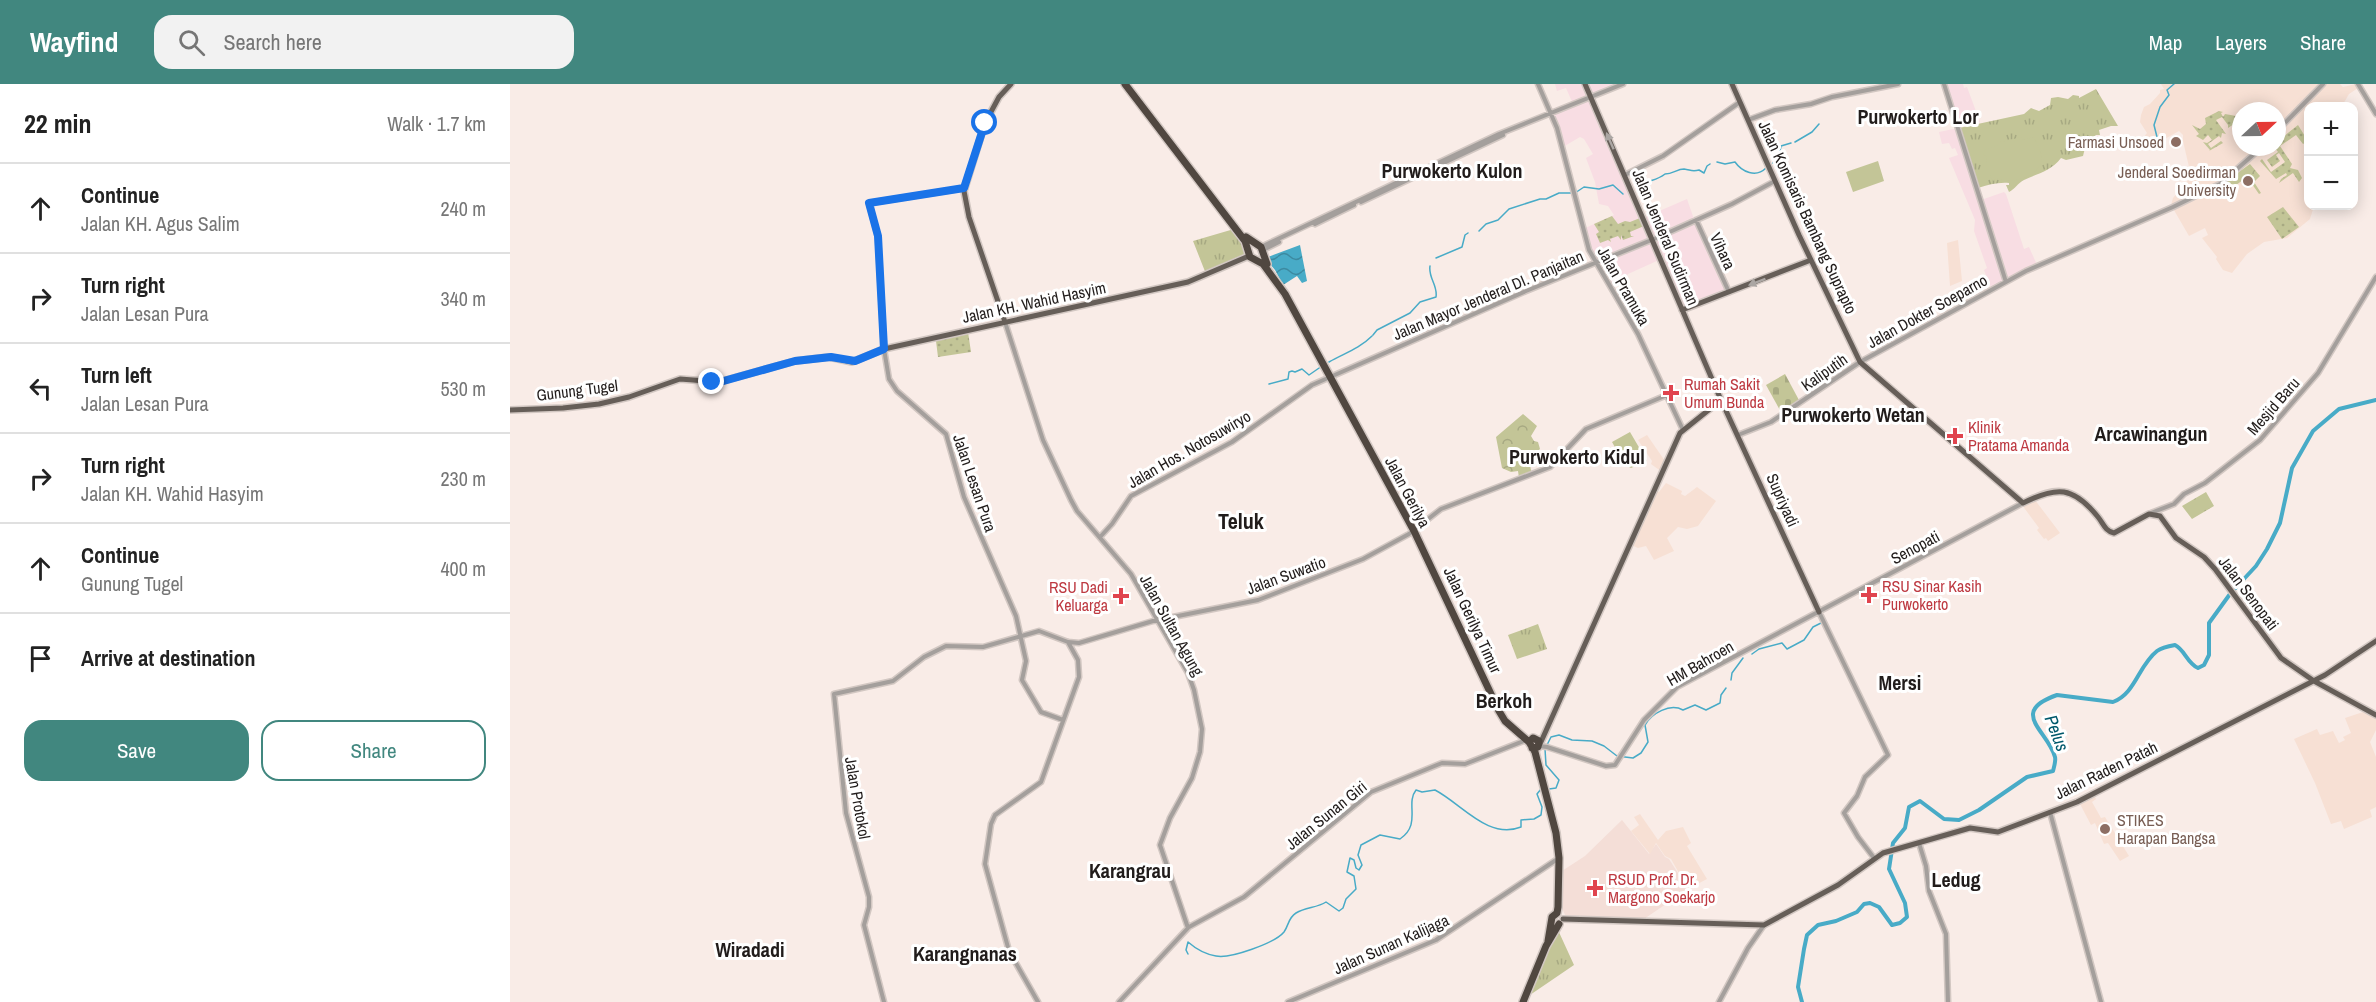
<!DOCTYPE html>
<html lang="en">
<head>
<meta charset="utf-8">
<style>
	:root { --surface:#fff; --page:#f2f2f2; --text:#222; --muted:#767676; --line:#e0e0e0; --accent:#41877f }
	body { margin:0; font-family:"Archivo Narrow",sans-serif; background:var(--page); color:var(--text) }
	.controls { position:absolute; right:18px; top:18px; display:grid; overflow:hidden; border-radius:12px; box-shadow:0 3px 15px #0003 }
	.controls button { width:54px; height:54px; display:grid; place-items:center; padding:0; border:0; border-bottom:2px solid var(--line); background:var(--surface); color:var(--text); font:30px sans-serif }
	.compass { position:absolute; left:1722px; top:18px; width:54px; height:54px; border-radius:50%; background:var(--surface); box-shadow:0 3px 15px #0003; rotate:68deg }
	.stop { position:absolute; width:18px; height:18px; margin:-14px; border:4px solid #1a73e8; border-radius:50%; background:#fff }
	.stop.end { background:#1a73e8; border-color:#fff; box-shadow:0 2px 6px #0008 }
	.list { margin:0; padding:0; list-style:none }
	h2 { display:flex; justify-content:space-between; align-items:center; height:78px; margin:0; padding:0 24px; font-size:26px }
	h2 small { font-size:20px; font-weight:400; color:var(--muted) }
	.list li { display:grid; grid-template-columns:39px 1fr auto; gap:18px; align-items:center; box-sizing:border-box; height:90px; padding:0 24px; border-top:2px solid var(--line) }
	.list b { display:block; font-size:22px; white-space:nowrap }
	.list p { margin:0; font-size:20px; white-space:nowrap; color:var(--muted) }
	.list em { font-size:20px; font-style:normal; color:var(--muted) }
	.actions { display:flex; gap:12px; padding:18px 24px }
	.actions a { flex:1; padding:14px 0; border:2px solid var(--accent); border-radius:18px; text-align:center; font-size:21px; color:var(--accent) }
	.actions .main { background:var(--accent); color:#fff }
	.icon { flex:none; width:33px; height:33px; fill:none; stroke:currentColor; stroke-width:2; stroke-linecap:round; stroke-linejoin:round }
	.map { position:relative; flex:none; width:1866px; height:918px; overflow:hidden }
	header { display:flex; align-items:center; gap:36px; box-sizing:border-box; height:84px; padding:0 30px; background:var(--accent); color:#fff }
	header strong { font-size:28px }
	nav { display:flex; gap:33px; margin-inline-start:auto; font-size:21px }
	.search { width:420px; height:54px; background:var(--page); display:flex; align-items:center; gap:15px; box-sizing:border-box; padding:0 21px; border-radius:18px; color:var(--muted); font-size:22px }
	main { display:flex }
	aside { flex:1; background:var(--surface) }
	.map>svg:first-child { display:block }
	.commercial { fill:#f8dde3 }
	.built { fill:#f4ded7 }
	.education { fill:#f7e0d4; fill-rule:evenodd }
	.grass { fill:url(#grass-dots) }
	.forest { fill:url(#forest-crowns) }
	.cemetery { fill:url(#cemetery-stones) }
	.park { fill:url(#park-tufts) }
	.garden { fill:#c3c597 }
	.water { fill:url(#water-waves) }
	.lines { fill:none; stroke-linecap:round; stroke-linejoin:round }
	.stream { stroke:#48abc7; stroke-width:1.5 }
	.river { stroke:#48abc7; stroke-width:4 }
	.minor-casing { stroke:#d2c7c2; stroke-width:7 }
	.major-casing { stroke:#d2c7c2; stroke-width:8 }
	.highway-casing { stroke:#d2c7c2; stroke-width:10 }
	.minor { stroke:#a49f9c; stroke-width:4 }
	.major { stroke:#665e58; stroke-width:5 }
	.highway { stroke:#504740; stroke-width:7 }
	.oneway { fill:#aba6a3 }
	.route { stroke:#1a73e8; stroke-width:8 }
	.education-dot { fill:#8d6e63; stroke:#fff; stroke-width:2 }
	.health-dot { fill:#e0444e; stroke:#fff; stroke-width:2 }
	.labels { text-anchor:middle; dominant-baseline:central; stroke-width:6; stroke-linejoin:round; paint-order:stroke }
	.education-label { font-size:16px; fill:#785e54; stroke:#fff; text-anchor:end }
	.street-label { font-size:16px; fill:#211c1b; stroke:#fff }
	.health-label { font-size:16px; fill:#be3a42; stroke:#fff; text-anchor:start }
	.water-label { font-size:18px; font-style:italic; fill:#00596c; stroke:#fff }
	.quarter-label { font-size:20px; font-weight:bold; fill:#211c1b; stroke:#fff }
	.district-label { font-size:22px; font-weight:bold; fill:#211c1b; stroke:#fff }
</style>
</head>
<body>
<header>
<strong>Wayfind</strong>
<div class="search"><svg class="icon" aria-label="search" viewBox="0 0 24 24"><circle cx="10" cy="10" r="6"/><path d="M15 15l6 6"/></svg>Search here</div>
<nav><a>Map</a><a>Layers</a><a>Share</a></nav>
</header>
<main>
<aside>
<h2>22 min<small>Walk · 1.7 km</small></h2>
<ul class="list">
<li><svg class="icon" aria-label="ahead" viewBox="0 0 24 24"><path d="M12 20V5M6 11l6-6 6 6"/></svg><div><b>Continue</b><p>Jalan KH. Agus Salim</p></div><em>240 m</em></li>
<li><svg class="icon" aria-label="right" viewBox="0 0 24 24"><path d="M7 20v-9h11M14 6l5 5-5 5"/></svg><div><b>Turn right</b><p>Jalan Lesan Pura</p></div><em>340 m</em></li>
<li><svg class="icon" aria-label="left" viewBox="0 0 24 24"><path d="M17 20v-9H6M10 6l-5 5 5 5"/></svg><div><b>Turn left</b><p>Jalan Lesan Pura</p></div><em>530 m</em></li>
<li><svg class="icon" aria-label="right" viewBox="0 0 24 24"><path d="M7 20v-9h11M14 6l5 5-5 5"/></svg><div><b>Turn right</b><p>Jalan KH. Wahid Hasyim</p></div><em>230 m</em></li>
<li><svg class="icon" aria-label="ahead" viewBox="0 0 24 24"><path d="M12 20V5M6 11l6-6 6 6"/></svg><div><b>Continue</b><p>Gunung Tugel</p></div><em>400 m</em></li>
<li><svg class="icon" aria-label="arrive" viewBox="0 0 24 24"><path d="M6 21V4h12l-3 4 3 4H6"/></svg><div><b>Arrive at destination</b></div></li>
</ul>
<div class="actions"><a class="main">Save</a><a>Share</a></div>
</aside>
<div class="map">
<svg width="1866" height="918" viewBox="0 0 1866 918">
	<defs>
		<pattern id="grass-dots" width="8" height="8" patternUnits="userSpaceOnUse" patternTransform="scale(1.5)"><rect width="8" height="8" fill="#c3c597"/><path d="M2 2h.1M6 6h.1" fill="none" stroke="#a7a982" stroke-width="1.8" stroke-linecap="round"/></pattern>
		<pattern id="forest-crowns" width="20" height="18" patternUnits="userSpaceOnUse" patternTransform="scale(1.5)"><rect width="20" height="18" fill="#c3c597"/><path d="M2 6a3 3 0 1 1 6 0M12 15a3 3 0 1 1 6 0" fill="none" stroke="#a7a982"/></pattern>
		<pattern id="cemetery-stones" width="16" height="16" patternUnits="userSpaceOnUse" patternTransform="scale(1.5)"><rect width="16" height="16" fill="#c3c597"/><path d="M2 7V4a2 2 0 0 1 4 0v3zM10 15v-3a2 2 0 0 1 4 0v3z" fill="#a7a982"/></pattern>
		<pattern id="park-tufts" width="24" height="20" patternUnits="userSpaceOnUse" patternTransform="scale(1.5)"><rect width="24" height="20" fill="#c3c597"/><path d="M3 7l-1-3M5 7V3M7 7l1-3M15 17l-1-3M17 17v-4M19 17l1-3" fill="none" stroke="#a7a982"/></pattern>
		<pattern id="water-waves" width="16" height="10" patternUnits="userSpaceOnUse" patternTransform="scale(1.5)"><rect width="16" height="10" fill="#48abc7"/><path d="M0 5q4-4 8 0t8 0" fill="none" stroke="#3c8aa1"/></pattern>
	</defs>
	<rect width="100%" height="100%" fill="#f9ece7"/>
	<path class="commercial" d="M1045,0H1113L1081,13L1149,176L1118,190L1113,199L1100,205L1085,179L1073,145L1104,131L1098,122L1089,120L1085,98L1076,74L1083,70L1074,55L1070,53L1053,63L1042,29L1063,20L1056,4L1047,7Z
		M1434,0H1453L1454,4L1457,3L1470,38L1449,44L1471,116L1494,108L1496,110L1514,165L1519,163L1528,183L1482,206L1474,186L1477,184L1464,147L1465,136L1439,74L1448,71L1445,64L1442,65L1439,59L1432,60L1429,48L1448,44Z
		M1177,115L1185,138L1219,209L1173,226L1133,134Z"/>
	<path class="built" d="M1112,736L1139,770L1146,760L1155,773L1159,775L1178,805L1134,835L1055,831L1052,824V787L1075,772Z"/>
	<path class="education" d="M1651,0H1830L1833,3L1846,0L1848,4L1839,10L1832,22H1798V122H1804L1800,135L1777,154L1754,158L1737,170L1722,189L1713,186L1706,175L1707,173L1692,154L1698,151L1695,144L1679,152L1661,121L1663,114L1684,89L1679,83L1673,57L1664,64L1660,59L1669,53L1673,57V51L1669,47L1642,62H1637L1634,59L1633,54L1637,49L1630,38L1631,31L1634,23L1640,20L1650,9V6L1654,5ZM1731,27H1767V63H1731Z
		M1448,156L1452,197L1440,202L1437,159Z
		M1137,351L1155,377L1152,388L1141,380L1142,377L1128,356Z
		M1156,399L1172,407L1171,410L1175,412L1187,403L1206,417L1188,442L1177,445L1168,443L1157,454L1164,467L1144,476L1136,462L1128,464L1121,461L1145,405L1149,408Z
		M1525,416L1550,449L1538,457L1536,454L1534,455L1527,446L1529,444L1512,421Z
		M1856,627L1866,632V646L1860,658L1866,673V723L1860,726L1862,733L1834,745L1831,737L1821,740L1805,699L1784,655L1807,645L1810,651L1823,647L1829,659L1835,656L1833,653L1841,649L1835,634Z
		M1585,713L1586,715L1582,718L1591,734L1595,733L1619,772L1610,777L1598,759L1594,760L1585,739L1581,741L1570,720Z
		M1130,730L1148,756L1156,747L1173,743L1181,759L1177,762L1197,795L1178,805L1161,775L1155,772L1146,759L1140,770L1121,747L1129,741L1124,733Z"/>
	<path class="grass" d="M1709,27L1713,28L1711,29L1713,33L1715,30L1726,32L1727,38L1718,44V41L1712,33L1706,36L1716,50L1712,49L1711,54L1709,52L1698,60L1701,64L1711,57L1713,59L1699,67L1700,66L1693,58L1697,59L1702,56L1698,51L1693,56L1686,52L1689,50L1682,41L1690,45L1696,40L1695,34Z
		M1788,41L1798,57L1793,60L1786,51L1770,62L1782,80L1780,84L1788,86L1792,94L1789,98L1783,89L1769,99L1771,95L1777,91L1776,89L1766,95L1750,77L1752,75L1761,88L1775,78L1769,69L1766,71L1770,77L1762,83L1757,76L1768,68L1765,64L1769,62L1768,57Z
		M1773,123L1789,143L1772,155L1757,133Z
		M1102,132L1108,140L1115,137L1120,138L1130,134L1134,142L1120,148L1121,152H1124L1113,156L1111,151V156L1108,152L1100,155L1101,158L1098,156L1090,159L1086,150L1089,148L1084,140Z
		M458,248L461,268L428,273L426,257Z"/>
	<path class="forest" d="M1740,80L1750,92L1744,98L1751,109L1749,110L1737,93L1722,104V107L1716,108L1712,100Z
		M1013,330L1027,342L1021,352L1024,357L1028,358L1030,365C1021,373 1018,378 1022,389L1009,394L1008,387L1001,388L992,384L986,353Z"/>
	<path class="cemetery" d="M1275,290L1290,318L1271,328L1256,301Z"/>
	<path class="park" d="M1586,5L1608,42H1601L1589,46L1590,51H1586L1581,55L1582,63L1575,64L1573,72L1556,76L1551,74C1541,87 1529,89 1514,96C1508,99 1505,105 1499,108L1496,101H1499V99C1488,98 1478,101 1468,104L1449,44L1514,30L1521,24L1529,27L1540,21L1541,14L1548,13L1558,15L1563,11L1569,12V14Z
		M724,145C730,154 742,163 733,173L696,190L683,157Z
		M1696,408L1704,422L1682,435L1672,422Z
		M1028,540L1037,565L1007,575L998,551Z
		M1048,846L1064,881L1017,913L1044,849Z"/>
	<path class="garden" d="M1512,53L1513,56L1524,53L1532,72C1532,93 1502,101 1486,94L1484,97L1480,94L1481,91L1476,81L1477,72L1473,71L1475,66L1490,61V58Z
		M1368,77L1374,97L1343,108L1336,88Z
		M1120,348L1137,377L1121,384L1115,381L1102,358Z"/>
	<path class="water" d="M790,161L797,197L792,199L787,192L773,201L765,186L755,174Z"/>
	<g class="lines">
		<path class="stream" d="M1636,57L1641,58L1647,53L1644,41L1650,23L1659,11L1657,6L1664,0
			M1285,58L1302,48L1309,40
			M1207,78L1215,80L1225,78C1232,88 1246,94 1256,84
			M1263,79L1269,72L1271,62L1281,59
			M1127,104C1137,95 1145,98 1155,90C1163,90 1167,85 1174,85C1181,86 1182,88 1189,86L1194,89L1197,82L1200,80
			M969,147L976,140L988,136L999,125L1030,115H1036L1049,109H1065L1074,103L1089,105L1103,101L1113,110
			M926,174L952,163L955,151L958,149
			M863,251L867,246L900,229L910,218L926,213C928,201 918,194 920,182
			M819,278C835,269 849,265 862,252
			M759,300L778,295L779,288L782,287L785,288L792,285L799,291L812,282
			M1242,570L1249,565L1272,559L1277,565L1294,556L1303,543L1311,539
			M1221,596L1222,589L1233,574
			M1037,661L1041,653L1049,651L1062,656L1082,657L1094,662L1107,672L1123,674L1131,669L1138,658L1135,641C1142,629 1160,619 1173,626L1185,621L1196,626L1210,619L1211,611L1216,604
			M1035,665L1036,681L1049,696L1046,704L1039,705
			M678,870L676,866L678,858C686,865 694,870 706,872C720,875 765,859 774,848C779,841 778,834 786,829C796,823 807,824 816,818L829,827L833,824L836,815L846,805L844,792L837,788L840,774L844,776L846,784L849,786L852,781L848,771L851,761L870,751L890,755C912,740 895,720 906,706L912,708L925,706C952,720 978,756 1011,743V736L1024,735L1031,731L1032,723L1027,710L1031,705"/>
		<path class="river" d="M1292,918L1288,903L1294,865L1297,851L1308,841L1326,837L1347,828L1354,820L1360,819L1369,823L1382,841L1390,839L1397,833L1395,819L1379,785L1383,759L1395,744L1399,723L1410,717L1434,735L1449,736L1469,726L1517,693L1543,687C1544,683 1546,677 1545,673C1538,647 1498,628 1547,611L1603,618C1626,609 1628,582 1647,567C1651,564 1659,562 1665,561C1675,566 1677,579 1688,584L1694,581L1699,571V539L1720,510L1746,482L1757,465L1770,439L1782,384L1803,347L1829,325L1866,316"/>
		<defs>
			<path id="minor" d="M1028,0L1047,44L1079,166L1128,250L1173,346
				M1434,0L1496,198
				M1848,0L1866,30
				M1238,36L1265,26L1301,20L1322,13L1388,0
				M1767,47L1813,0
				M1115,91L1153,72L1230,18
				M455,104L359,119L368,153L374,265L379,295L387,307L436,350L454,413L506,532L516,577L512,596L531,628L553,636
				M851,118L993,51
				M1186,136L1219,208
				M805,140L844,121
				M751,163L989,50L1113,0
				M753,166L769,158
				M495,238L533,356L561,416L567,427L621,490L678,589L684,606L692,645L690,668L682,694L660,734L650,761L678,844L609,918
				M1228,351L1261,338L1350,278L1516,187L1663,123L1710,100L1752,63
				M1641,429L1664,420L1674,410L1695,399L1750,356L1808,289L1866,193
				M591,452L602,440L621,412L722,358L802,301L1016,207L1144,155L1222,120L1265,97
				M1309,528L1378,671L1355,693L1347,712L1334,729L1348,753L1364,774
				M1029,662L1037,663L1096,682L1105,681L1134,636L1167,603L1513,419
				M1540,728L1591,918
				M1409,759L1416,782L1419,807L1436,850L1438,918
				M679,843L734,813L861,708L932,679L955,680L1016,656
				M374,918L354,841L359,823V813L336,729L324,610L383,597L414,573L436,562L473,563L529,547L558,558L569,559L643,537L748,516L853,475L899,450L931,425L1040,383L1076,345L1157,311
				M528,918L499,867L475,780L481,740L485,731L531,698L569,593L568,576L558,558
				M778,918L926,856L1049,774
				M1209,918L1238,864L1254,841"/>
			<path id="major" d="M1075,0L1211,316L1309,528
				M1222,0L1289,151L1350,278L1513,419C1547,402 1563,402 1588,433C1593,439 1595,447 1604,449L1639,430L1650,432L1666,454L1694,473L1705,485L1771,574L1804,597L1866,631
				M1172,226L1301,176
				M495,238L459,133L454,107L475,39L489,13L501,0
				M0,326L53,324L89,320L119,313L170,295L209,298L285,277L319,273L342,278L374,265L678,198L739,172
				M1030,660L1170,349L1211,316
				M1053,835L1254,841L1328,801L1373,769L1460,744L1488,748L1567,718L1815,591L1866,557"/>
			<path id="highway" d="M615,0L735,157L740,173L753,180L775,210L904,447L989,627L995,637L1019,658L1025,668L1046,749L1049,774L1048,823L1047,829L1042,833L1038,857
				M736,153L751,163L757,180
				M1019,658L1023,654L1029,657L1028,663L1022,664
				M1013,918L1036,862L1049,840"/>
		</defs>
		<use href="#minor" class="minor-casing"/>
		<use href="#major" class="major-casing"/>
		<use href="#highway" class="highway-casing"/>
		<use href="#minor" class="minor"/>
		<use href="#major" class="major"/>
		<use href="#highway" class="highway"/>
	</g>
	<defs><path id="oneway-solid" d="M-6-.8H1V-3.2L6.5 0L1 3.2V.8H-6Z" transform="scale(1.5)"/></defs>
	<g class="oneway">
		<use href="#oneway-solid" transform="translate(1100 57) rotate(-114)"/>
		<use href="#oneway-solid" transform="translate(1247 198) rotate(159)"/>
	</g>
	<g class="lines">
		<path class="route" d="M202,298H210L285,277L321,273L345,277L374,265L368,152L359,119L454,104L475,39"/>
	</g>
	<g class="education-dot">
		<circle cx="1666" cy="58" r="6"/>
		<circle cx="1738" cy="97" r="6"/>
		<circle cx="1595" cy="745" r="6"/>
	</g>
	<g class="health-dot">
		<path d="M1158 300h6v6h6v6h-6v6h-6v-6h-6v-6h6z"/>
		<path d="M1442 343h6v6h6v6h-6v6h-6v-6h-6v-6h6z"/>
		<path d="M1356 502h6v6h6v6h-6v6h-6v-6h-6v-6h6z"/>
		<path d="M608 503h6v6h6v6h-6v6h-6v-6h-6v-6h6z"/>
		<path d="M1082 795h6v6h6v6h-6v6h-6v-6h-6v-6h6z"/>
	</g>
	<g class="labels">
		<g class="education-label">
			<text x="1654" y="58">Farmasi Unsoed</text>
			<text x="1726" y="88">Jenderal Soedirman<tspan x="1726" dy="18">University</tspan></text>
			<text x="1607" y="736" text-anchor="start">STIKES<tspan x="1607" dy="18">Harapan Bangsa</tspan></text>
		</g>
		<g class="street-label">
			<text transform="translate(1298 133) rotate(65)">Jalan Komisaris Bambang Suprapto</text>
			<text transform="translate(1156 153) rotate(67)">Jalan Jenderal Sudirman</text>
			<text transform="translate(1213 167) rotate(65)">Vihara</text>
			<text transform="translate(1114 202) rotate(60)">Jalan Pramuka</text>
			<text transform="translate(978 211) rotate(-23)">Jalan Mayor Jenderal DI. Panjaitan</text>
			<text transform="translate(524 218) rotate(-12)">Jalan KH. Wahid Hasyim</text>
			<text transform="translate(1417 227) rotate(-29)">Jalan Dokter Soeparno</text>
			<text transform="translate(1314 288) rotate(-35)">Kaliputih</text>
			<text transform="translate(67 306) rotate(-7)">Gunung Tugel</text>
			<text transform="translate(1763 322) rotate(-49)">Mesjid Baru</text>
			<text transform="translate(679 365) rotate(-30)">Jalan Hos. Notosuwiryo</text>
			<text transform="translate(465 399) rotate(71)">Jalan Lesan Pura</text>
			<text transform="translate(898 408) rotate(62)">Jalan Gerilya</text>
			<text transform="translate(1273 416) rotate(66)">Supriyadi</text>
			<text transform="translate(1405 463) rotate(-28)">Senopati</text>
			<text transform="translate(776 491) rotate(-20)">Jalan Suwatio</text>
			<text transform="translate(1739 509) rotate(53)">Jalan Senopati</text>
			<text transform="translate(963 536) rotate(65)">Jalan Gerilya Timur</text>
			<text transform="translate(662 541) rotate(61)">Jalan Sultan Agung</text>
			<text transform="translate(1190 579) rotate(-30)">HM Bahroen</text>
			<text transform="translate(1596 686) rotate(-26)">Jalan Raden Patah</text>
			<text transform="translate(348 714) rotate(80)">Jalan Protokol</text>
			<text transform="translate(816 731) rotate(-39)">Jalan Sunan Giri</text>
			<text transform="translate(881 860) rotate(-24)">Jalan Sunan Kalijaga</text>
		</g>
		<g class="health-label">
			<text x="1174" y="300">Rumah Sakit<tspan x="1174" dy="18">Umum Bunda</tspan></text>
			<text x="1458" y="343">Klinik<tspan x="1458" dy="18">Pratama Amanda</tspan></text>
			<text x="1372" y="502">RSU Sinar Kasih<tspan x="1372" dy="18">Purwokerto</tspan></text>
			<text x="598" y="503" text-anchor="end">RSU Dadi<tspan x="598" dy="18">Keluarga</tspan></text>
			<text x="1098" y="795">RSUD Prof. Dr.<tspan x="1098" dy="18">Margono Soekarjo</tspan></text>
		</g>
		<g class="water-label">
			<text transform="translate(1547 649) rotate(69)">Pelus</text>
		</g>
		<g class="quarter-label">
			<text x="1408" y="32">Purwokerto Lor</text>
			<text x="942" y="86">Purwokerto Kulon</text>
			<text x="1343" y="330">Purwokerto Wetan</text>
			<text x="1641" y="349">Arcawinangun</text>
			<text x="1067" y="372">Purwokerto Kidul</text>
			<text x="1390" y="598">Mersi</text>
			<text x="994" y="616">Berkoh</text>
			<text x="620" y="786">Karangrau</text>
			<text x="1446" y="795">Ledug</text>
			<text x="240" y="865">Wiradadi</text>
			<text x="455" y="869">Karangnanas</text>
		</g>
		<g class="district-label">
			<text x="731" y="437">Teluk</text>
		</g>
	</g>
</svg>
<div class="controls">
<button>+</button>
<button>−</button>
</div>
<svg class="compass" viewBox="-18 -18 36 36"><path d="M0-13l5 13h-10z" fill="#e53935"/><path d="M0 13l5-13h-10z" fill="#767676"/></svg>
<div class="stop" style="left:475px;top:39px"></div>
<div class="stop end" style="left:202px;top:298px"></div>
</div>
</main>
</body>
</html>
